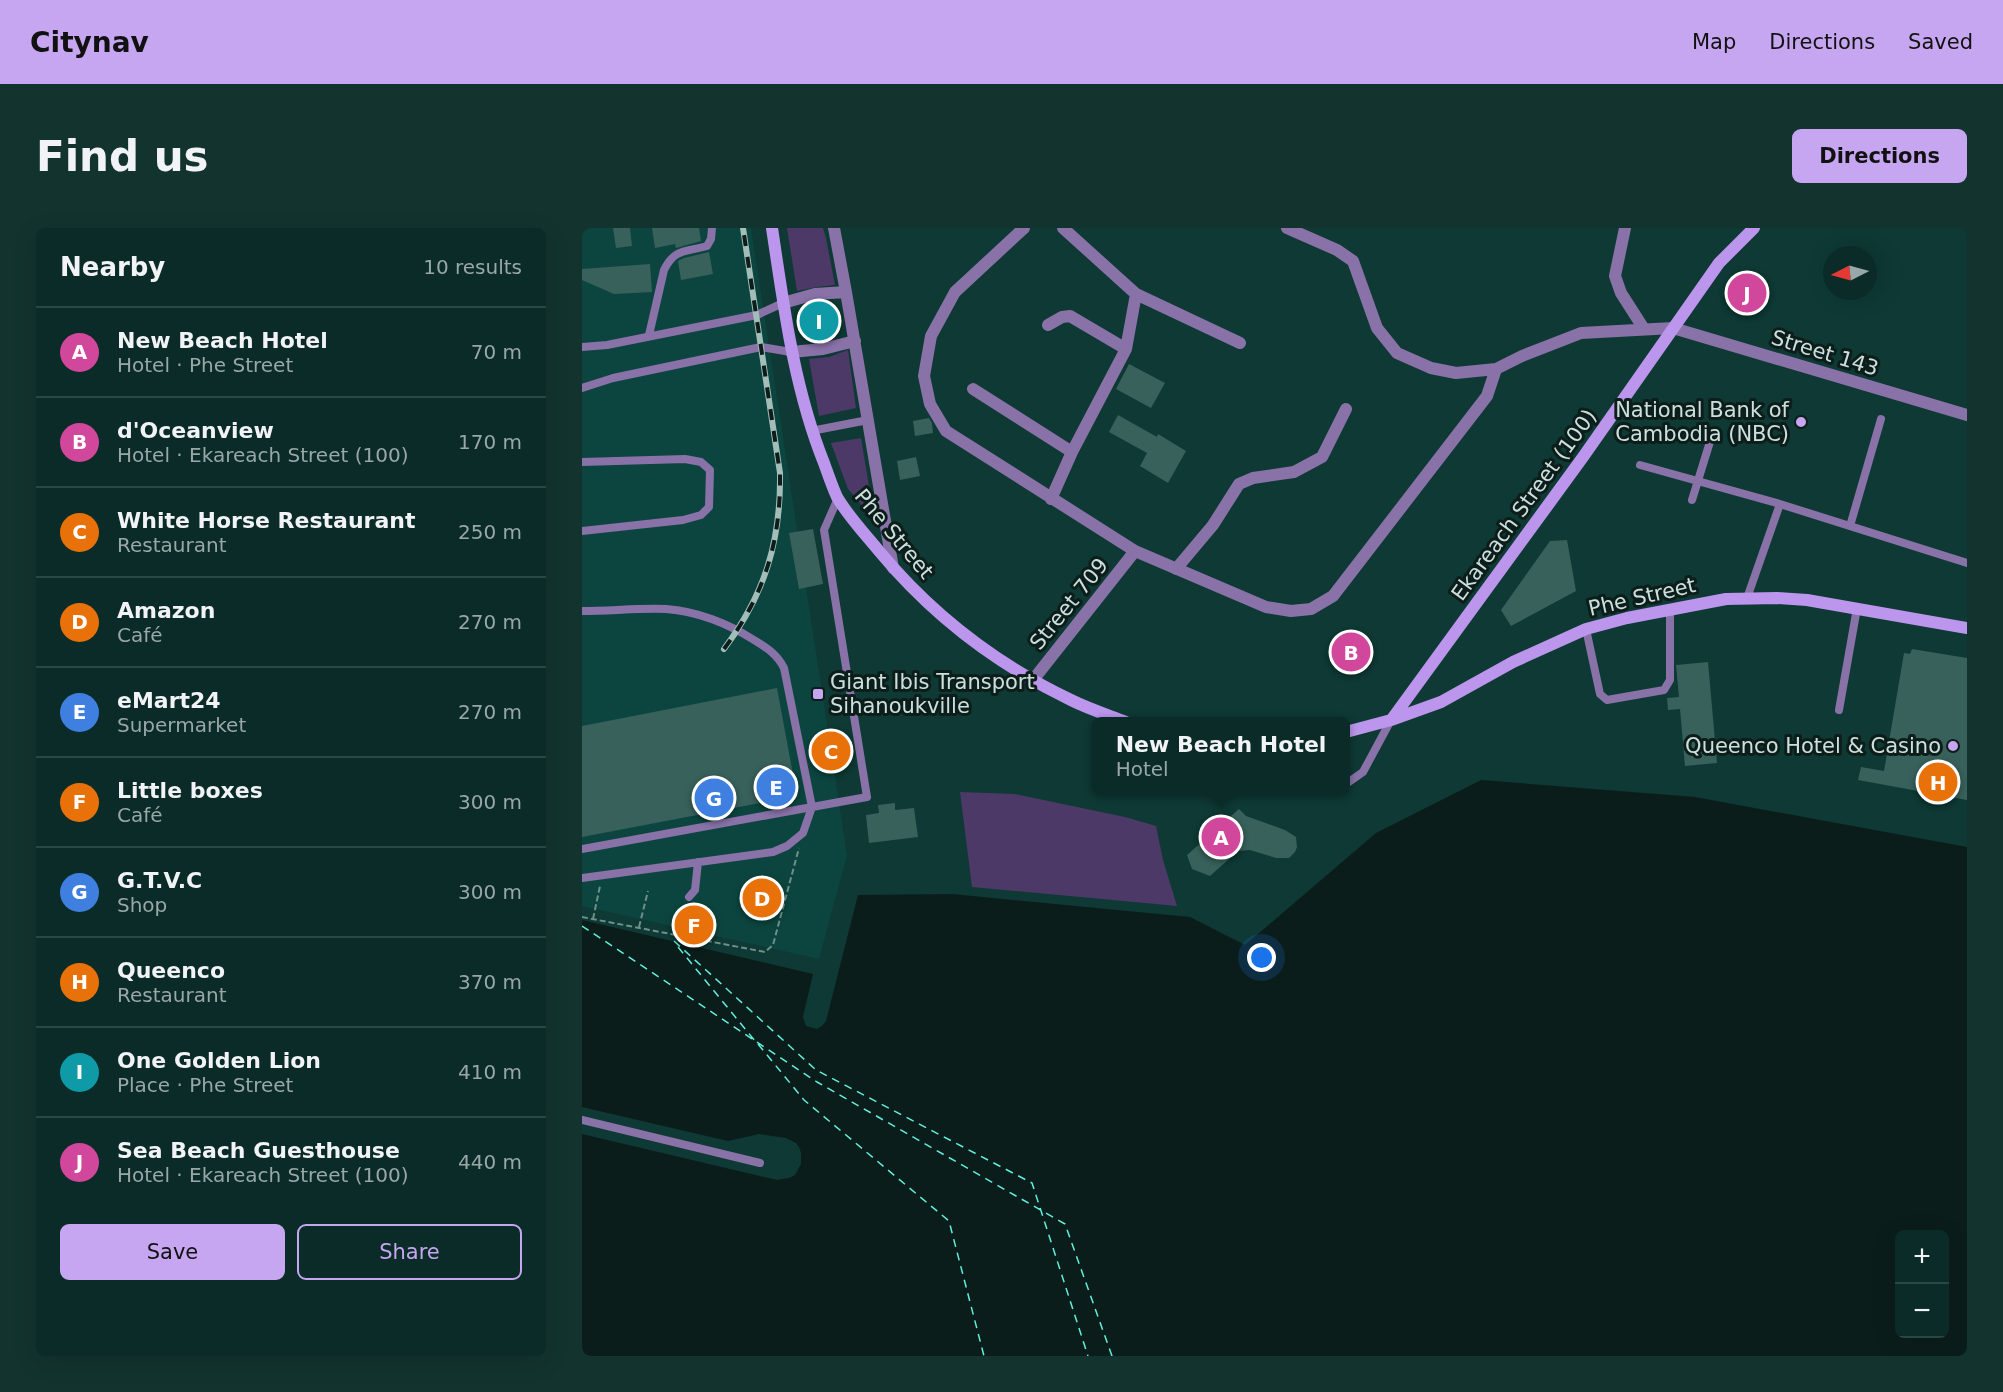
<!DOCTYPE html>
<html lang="en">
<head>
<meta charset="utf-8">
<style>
	:root { --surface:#0a2b27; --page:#13332f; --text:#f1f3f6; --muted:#99a7a7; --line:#2a4744; --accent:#c6a6f0 }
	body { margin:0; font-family:"DejaVu Sans",sans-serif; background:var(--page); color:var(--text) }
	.controls { position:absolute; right:18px; bottom:18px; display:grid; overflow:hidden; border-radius:9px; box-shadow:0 6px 24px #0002 }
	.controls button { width:54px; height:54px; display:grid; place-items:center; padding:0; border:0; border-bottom:2px solid var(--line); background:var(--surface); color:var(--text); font:30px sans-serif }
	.compass { position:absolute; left:1241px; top:18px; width:54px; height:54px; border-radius:50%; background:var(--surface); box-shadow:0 6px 24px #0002; rotate:264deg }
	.you { position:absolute; left:680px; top:730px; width:21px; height:21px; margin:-15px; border:4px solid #fff; border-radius:50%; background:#1a73e8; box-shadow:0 0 0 9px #1a73e833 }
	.badge { display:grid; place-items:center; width:39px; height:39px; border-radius:50%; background:var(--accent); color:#fff; font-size:20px; font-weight:700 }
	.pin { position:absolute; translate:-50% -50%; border:3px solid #fff; box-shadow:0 2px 6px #0006 }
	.popup { position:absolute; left:510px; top:489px; width:258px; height:78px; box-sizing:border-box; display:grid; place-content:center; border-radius:9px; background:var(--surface); filter:drop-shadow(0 2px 4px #0005); font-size:20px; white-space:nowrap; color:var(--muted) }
	.popup b { font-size:22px; color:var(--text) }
	.popup::after { content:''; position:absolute; left:50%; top:100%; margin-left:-12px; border:12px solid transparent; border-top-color:var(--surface) }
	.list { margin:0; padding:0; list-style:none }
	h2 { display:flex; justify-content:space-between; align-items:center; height:78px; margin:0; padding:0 24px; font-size:26px }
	h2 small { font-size:20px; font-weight:400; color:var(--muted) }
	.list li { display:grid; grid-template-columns:39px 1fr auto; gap:18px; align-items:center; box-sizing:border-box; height:90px; padding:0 24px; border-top:2px solid var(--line) }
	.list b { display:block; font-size:22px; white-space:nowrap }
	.list p { margin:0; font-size:20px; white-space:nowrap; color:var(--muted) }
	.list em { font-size:20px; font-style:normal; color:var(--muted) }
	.actions { display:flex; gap:12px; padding:18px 24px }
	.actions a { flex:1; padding:14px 0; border:2px solid var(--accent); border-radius:9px; text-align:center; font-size:21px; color:var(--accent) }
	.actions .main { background:var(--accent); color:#111 }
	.map { position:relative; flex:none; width:1385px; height:1128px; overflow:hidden; border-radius:9px }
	header { display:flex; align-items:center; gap:36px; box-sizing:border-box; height:84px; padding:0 30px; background:var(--accent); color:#111 }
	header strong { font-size:28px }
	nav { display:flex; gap:33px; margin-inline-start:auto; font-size:21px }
	.intro { display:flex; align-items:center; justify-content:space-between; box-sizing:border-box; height:144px; padding:0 36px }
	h1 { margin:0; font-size:42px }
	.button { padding:15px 27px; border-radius:9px; background:var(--accent); color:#111; font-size:21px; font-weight:700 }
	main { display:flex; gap:36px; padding:0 36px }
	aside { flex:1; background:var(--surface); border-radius:9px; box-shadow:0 6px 24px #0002 }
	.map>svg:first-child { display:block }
	.built { fill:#0c453f }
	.green { fill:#4d3967 }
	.water { fill:#0b1d1b; fill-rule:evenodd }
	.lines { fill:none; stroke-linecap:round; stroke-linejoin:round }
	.ferry { stroke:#61efdc; stroke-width:1.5; stroke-dasharray:8 6; stroke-linecap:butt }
	.building { fill:#38615b }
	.path { stroke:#6f8f8a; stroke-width:2; stroke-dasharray:6 3; stroke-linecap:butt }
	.lane { stroke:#8972a8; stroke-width:8 }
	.street { stroke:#8972a8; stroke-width:12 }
	.secondary { stroke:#bc96ec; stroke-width:12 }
	.rail-casing { stroke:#a3bdb9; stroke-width:6 }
	.rail { stroke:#0c1d1a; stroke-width:4; stroke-dasharray:11; stroke-linecap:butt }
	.poi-dot { fill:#c6a6f0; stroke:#0c1d1a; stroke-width:2 }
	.labels { text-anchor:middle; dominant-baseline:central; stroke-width:6; stroke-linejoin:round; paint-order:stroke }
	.street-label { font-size:21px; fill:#cbe0dc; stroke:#0c1d1a }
	.poi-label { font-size:21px; fill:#cbe0dc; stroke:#0c1d1a; text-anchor:end }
</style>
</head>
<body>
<header>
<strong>Citynav</strong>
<nav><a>Map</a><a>Directions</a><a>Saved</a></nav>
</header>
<div class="intro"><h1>Find us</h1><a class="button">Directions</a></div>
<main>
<aside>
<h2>Nearby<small>10 results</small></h2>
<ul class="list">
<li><span class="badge" style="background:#d1479c">A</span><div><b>New Beach Hotel</b><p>Hotel · Phe Street</p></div><em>70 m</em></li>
<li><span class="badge" style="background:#d1479c">B</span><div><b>d'Oceanview</b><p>Hotel · Ekareach Street (100)</p></div><em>170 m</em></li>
<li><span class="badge" style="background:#e8710a">C</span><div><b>White Horse Restaurant</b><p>Restaurant</p></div><em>250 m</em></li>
<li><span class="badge" style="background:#e8710a">D</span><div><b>Amazon</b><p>Café</p></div><em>270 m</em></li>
<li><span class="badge" style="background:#3f7fe0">E</span><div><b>eMart24</b><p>Supermarket</p></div><em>270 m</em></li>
<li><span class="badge" style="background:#e8710a">F</span><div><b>Little boxes</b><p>Café</p></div><em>300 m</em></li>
<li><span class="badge" style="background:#3f7fe0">G</span><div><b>G.T.V.C</b><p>Shop</p></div><em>300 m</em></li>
<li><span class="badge" style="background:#e8710a">H</span><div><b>Queenco</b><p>Restaurant</p></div><em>370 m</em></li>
<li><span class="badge" style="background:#0f9aa8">I</span><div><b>One Golden Lion</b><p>Place · Phe Street</p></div><em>410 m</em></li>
<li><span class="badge" style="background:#d1479c">J</span><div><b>Sea Beach Guesthouse</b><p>Hotel · Ekareach Street (100)</p></div><em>440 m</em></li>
</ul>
<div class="actions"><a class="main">Save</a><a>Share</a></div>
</aside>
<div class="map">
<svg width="1385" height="1128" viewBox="0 0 1385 1128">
	<rect width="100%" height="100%" fill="#0e3934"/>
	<path class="built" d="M0,0H169L265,627L237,731L0,678Z"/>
	<path class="green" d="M205,0H241L244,10L253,57L235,59L215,63Z
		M266,122L274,180L237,188L227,131L247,129Z
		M279,210L291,282L287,286L266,261L249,215Z
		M378,564L433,566L543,589L574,598L581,632L595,678L390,659Z"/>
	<path class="water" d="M899,552L1113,569L1385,619V1128H0V906L195,952L207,950L213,947L219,936V925L217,919L214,915L204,910L177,906L146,913L0,879V692L231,746L221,789L224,798L235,801L240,798L244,793L276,667L370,666L608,689L663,717L794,605ZM1318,1006H1362V1106H1318Z"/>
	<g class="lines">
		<path class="ferry" d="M0,698L235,854L483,996L530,1128
			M92,713L234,842L450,955L506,1128
			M96,719L173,813
			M176,816L222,872L367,993L402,1128"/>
	</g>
	<path class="building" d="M31,0H48L50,18L34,20Z
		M70,0H117L119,13L94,20L93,16L73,20Z
		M127,24L131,46L99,52L96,33L102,30Z
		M68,36L70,64L32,66L0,52V41Z
		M547,136L583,155L569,180L534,161Z
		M536,187L575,209L576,206L604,223L586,255L558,238L565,225L527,204Z
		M347,190L350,195L351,205L333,208L331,193Z
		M334,229L338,248L318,252L315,233Z
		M231,301L241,356L217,361L207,305Z
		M985,312L994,363L929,398L919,382L968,313Z
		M1330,421L1385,430V572L1276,552L1279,539L1302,543L1322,425L1328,426Z
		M1126,434L1135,535L1103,538L1098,481L1086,482L1085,470L1097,469L1094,437Z
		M195,460L215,568L0,609V498Z
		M313,575V582L332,580L336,609L287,615L284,587L297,585L296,577Z
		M657,581L664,588L703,602L714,609L715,619L713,624L707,630H694L668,622L656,623L628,648L610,641L605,627Z"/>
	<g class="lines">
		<path class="path" d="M220 94a17 17 0 1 1 34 0a17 17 0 1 1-34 0Z
			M0,689L183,724L191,717L217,620
			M11,691L18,658
			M57,699L66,663
			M97,706L105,677"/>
		<path class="lane" d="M67,107L82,42C93,20 104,24 125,18L129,11L130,0
			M0,119L25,117L175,87L201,75
			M0,160L31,150L179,119L209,124
			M229,203L286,192
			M0,234L103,231L119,234L128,242L127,279L119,287L101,292L0,303
			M1058,237L1198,276L1385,335
			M1110,272L1131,204
			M1268,298L1299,191
			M1165,370L1198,276
			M0,383C28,383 56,380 84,381C115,383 147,396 172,412C185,420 195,426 202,440L230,579L221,605L205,618L191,624L0,650
			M1004,401L1018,466L1025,472L1082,462L1088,452V382
			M1257,482L1275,380
			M764,556L781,544L809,492
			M0,621L285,569L242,302L256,270
			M107,669L113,662L116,634
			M0,892L178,935"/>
		<path class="street" d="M252,0L264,64L311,340
			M442,0L373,64L349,108L342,148L348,176L364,203L553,323L684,379L709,383L729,381L751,368L905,168L914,141
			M705,0L755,22L771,33L795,100L815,125L849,140L874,145L914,141L940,128L999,105L1091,100L1385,187
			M1043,0L1033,48L1039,65L1062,101
			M554,66L658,115
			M201,75L233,66L264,64
			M466,97L480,89L488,88L544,121
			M209,124L241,121L273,113
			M391,161L490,224
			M469,271L490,224L544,121L554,66L481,0
			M594,341L631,297L657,256L671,250L712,244L740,229L764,181
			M451,452L553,323"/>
		<path class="secondary" d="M190,0C202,80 212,160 242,235C246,246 250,258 255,269C266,288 283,306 297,323C350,387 414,436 489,472C507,481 526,487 544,494
			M810,491L1001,229L1137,35L1172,0
			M764,504L809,492L859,474L931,434L1004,401L1045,390L1144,371L1195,370L1225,372L1385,400"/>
		<defs>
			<path id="rail" d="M142,421C183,366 199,313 198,245L161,0"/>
		</defs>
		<use href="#rail" class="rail-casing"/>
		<use href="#rail" class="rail"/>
	</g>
	<g class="poi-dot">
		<circle cx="1219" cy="194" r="6"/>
		<rect x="230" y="460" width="12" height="12" rx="3"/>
		<circle cx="1371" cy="518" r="6"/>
	</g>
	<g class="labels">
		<g class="street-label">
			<text transform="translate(1243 125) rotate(17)">Street 143</text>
			<text transform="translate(942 277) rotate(-54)">Ekareach Street (100)</text>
			<text transform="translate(312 306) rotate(50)">Phe Street</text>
			<text transform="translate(1060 369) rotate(-13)">Phe Street</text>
			<text transform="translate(487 376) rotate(-51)">Street 709</text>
		</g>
		<g class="poi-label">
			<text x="1207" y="182">National Bank of<tspan x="1207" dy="24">Cambodia (NBC)</tspan></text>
			<text x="248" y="454" text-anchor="start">Giant Ibis Transport<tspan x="248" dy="24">Sihanoukville</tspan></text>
			<text x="1359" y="518">Queenco Hotel &amp; Casino</text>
		</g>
	</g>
</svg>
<div class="controls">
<button>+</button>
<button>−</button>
</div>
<svg class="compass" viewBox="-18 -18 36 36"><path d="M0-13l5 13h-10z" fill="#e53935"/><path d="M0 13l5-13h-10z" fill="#99a7a7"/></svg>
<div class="you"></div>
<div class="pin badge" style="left:639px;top:609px;background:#d1479c">A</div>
<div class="popup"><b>New Beach Hotel</b>Hotel</div>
<div class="pin badge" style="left:769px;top:424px;background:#d1479c">B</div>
<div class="pin badge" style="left:249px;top:523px;background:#e8710a">C</div>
<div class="pin badge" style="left:180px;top:670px;background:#e8710a">D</div>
<div class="pin badge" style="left:194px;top:559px;background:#3f7fe0">E</div>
<div class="pin badge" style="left:112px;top:697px;background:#e8710a">F</div>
<div class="pin badge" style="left:132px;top:570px;background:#3f7fe0">G</div>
<div class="pin badge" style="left:1356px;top:554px;background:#e8710a">H</div>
<div class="pin badge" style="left:237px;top:93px;background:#0f9aa8">I</div>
<div class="pin badge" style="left:1165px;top:65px;background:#d1479c">J</div>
</div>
</main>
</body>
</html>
